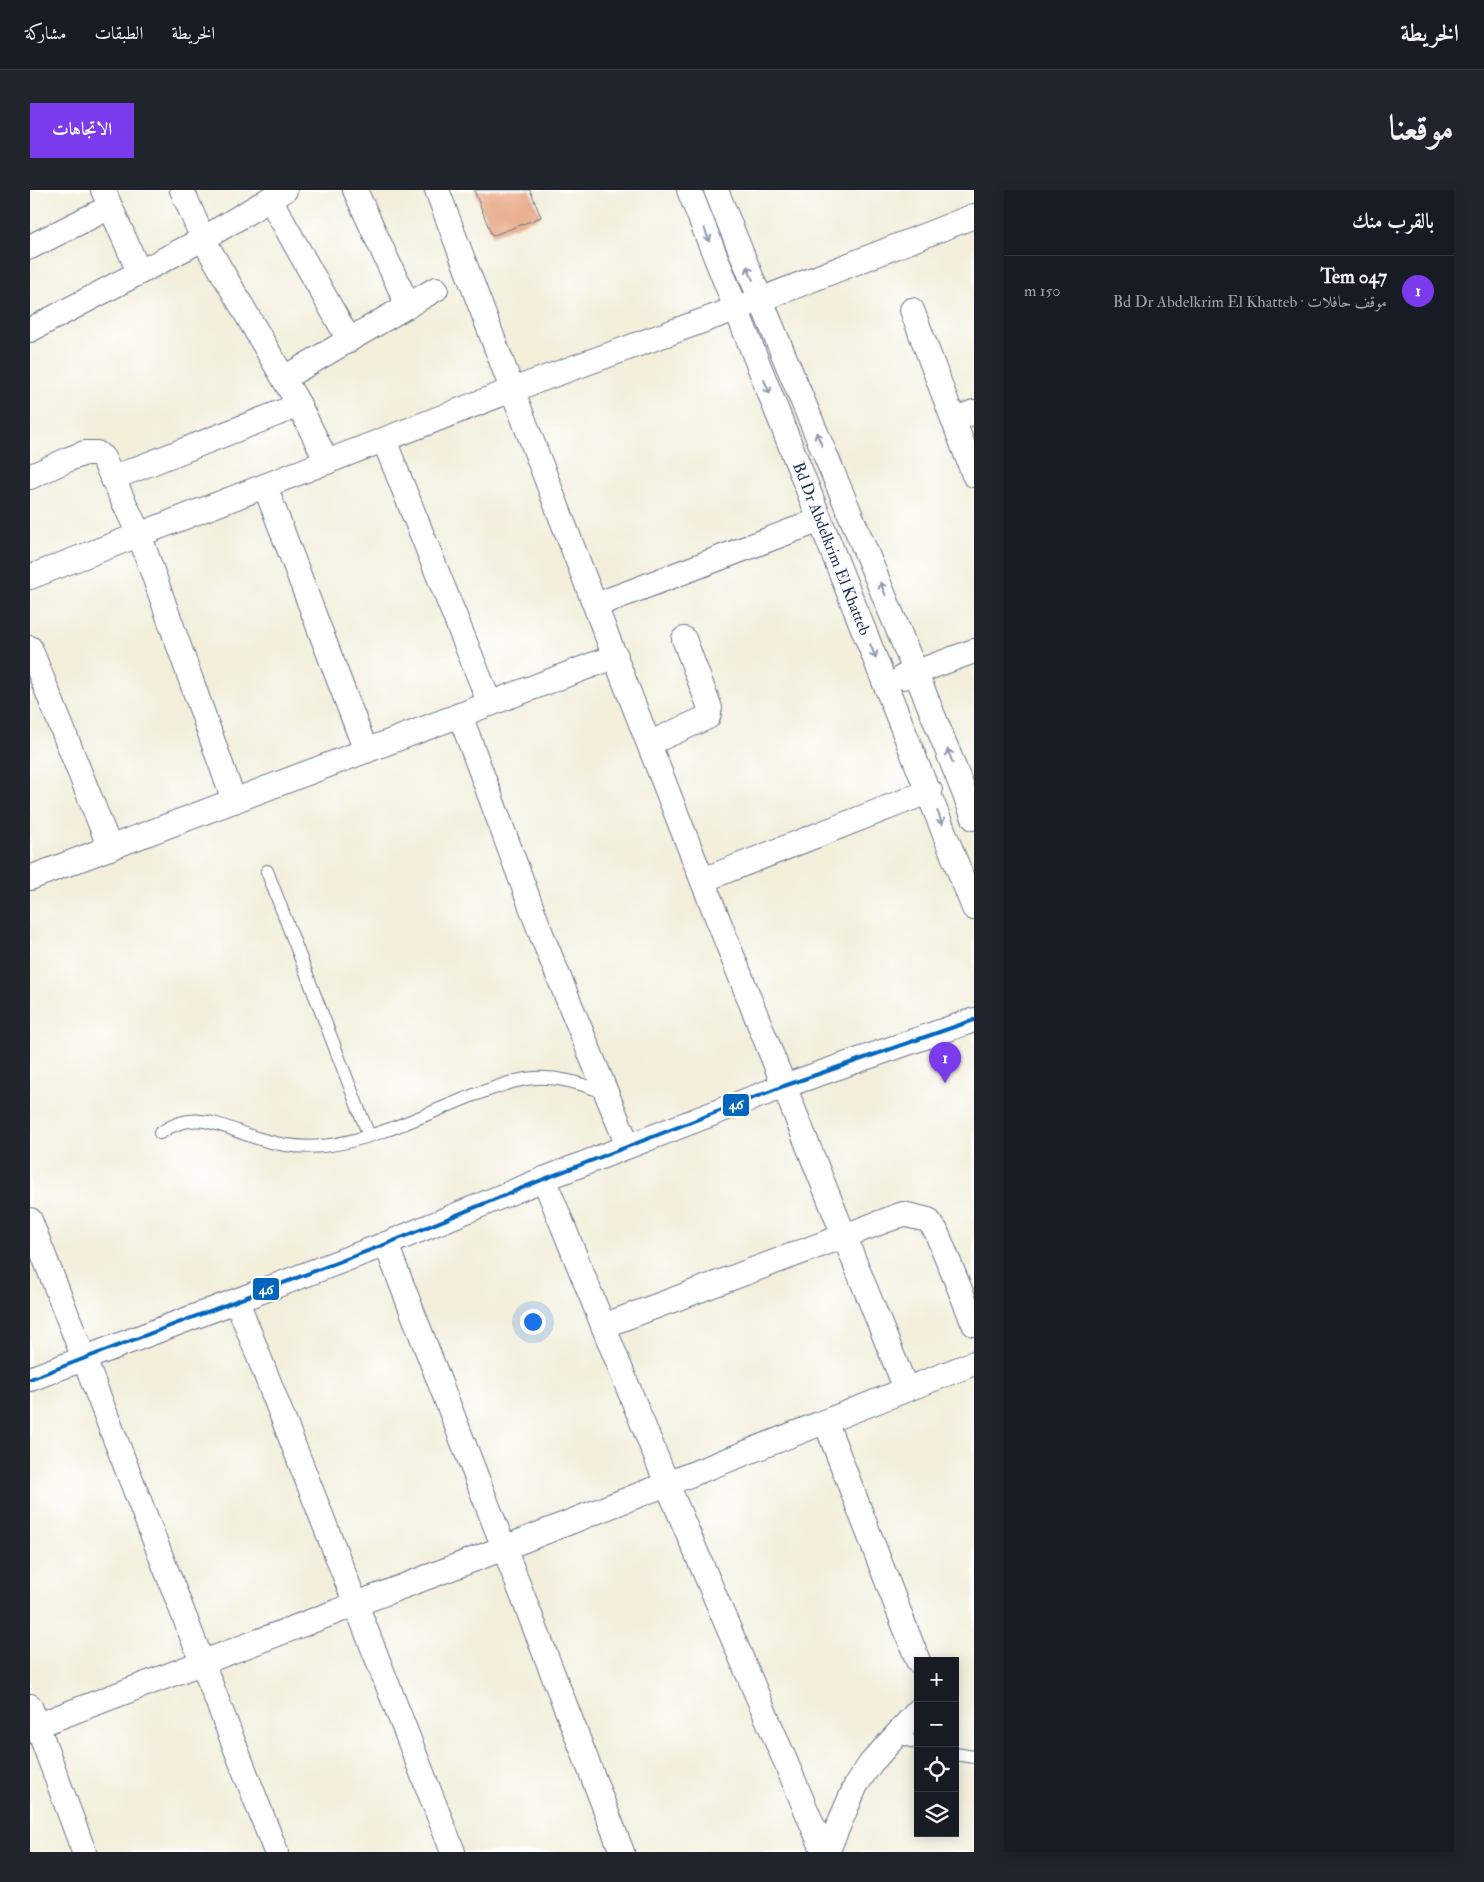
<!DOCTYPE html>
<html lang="ar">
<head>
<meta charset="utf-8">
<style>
	:root { --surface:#171b24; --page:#20242c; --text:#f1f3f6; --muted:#9ea1a6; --line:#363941; --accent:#7c3aed }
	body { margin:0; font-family:"IM FELL Double Pica",Amiri,serif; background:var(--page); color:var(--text); direction:rtl }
	.controls { position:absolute; right:15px; bottom:15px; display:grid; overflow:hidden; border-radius:0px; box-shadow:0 2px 12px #0003 }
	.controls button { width:45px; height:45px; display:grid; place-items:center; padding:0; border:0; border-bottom:1px solid var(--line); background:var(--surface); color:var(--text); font:25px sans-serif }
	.you { position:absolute; left:502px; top:1131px; width:18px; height:18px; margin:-12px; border:4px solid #fff; border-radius:50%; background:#1a73e8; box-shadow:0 0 0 8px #1a73e833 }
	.badge { display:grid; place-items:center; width:32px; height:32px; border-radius:50%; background:var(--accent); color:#fff; font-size:16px; font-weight:700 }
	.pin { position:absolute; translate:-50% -41px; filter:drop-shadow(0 1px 2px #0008) }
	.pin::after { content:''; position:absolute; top:26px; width:18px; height:15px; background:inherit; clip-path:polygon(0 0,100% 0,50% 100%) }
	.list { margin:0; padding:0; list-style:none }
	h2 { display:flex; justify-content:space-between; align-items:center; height:65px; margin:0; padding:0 20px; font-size:21px }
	h2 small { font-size:16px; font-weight:400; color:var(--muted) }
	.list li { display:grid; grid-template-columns:32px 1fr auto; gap:15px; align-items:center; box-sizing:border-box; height:70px; padding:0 20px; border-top:1px solid var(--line) }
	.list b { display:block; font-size:19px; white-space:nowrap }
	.list p { margin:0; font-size:16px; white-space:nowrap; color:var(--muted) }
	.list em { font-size:16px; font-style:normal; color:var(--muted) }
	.icon { flex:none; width:28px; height:28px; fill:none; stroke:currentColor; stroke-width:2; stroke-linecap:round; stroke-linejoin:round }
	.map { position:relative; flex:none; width:944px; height:1662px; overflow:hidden; direction:ltr; border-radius:0px }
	header { display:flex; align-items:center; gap:30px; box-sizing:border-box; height:70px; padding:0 25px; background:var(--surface); border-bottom:1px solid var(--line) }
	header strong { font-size:24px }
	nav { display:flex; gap:28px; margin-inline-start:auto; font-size:18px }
	.intro { display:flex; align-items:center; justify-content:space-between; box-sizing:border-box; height:120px; padding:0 30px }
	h1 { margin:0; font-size:35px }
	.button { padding:12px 22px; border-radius:0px; background:var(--accent); color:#fff; font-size:18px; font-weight:700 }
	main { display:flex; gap:30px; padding:0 30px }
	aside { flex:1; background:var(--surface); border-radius:0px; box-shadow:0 2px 12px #0003 }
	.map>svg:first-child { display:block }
	.building { fill:#e6a682 }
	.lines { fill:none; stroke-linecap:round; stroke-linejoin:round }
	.service-casing { stroke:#67728a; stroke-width:14 }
	.minor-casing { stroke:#67728a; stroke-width:26 }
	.service { stroke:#fff; stroke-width:12 }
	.minor { stroke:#fff; stroke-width:24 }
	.bus-1-casing { stroke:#fff; stroke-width:8 }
	.bus-1 { stroke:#0065bd; stroke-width:4 }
	.oneway { stroke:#8d97ae }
	.labels { text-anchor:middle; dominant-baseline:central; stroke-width:5; stroke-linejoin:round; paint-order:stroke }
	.street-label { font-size:16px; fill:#1b2f5e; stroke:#fff }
	.line-badge { stroke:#fff; stroke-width:2 }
	.badge-label { font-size:14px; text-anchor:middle; font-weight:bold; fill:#fff }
</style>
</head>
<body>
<header>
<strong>الخريطة</strong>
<nav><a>الخريطة</a><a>الطبقات</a><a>مشاركة</a></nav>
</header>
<div class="intro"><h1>موقعنا</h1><a class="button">الاتجاهات</a></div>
<main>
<aside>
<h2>بالقرب منك<small></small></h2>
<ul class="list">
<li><span class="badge">1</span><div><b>Tem 047</b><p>موقف حافلات · Bd Dr Abdelkrim El Khatteb</p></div><em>150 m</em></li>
</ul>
</aside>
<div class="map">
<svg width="944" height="1662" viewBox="0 0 944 1662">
	<rect width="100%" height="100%" fill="#fff"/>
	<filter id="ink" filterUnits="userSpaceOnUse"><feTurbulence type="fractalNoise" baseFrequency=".02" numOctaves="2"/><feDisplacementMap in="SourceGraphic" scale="10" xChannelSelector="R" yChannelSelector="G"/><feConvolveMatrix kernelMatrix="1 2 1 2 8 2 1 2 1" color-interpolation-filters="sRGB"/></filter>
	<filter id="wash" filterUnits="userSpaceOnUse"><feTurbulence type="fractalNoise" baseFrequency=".0096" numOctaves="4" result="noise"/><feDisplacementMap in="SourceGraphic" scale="20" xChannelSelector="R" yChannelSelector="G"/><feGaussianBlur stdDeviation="1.12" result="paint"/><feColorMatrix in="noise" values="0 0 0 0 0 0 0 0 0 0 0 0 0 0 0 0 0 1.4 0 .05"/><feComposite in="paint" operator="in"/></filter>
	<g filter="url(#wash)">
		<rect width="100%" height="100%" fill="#f3efdb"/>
		<g id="blocks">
			<path class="building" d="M444,0H500L511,27L462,46Z"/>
		</g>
	</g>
	<g filter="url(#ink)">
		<use href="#blocks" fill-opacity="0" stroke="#67728a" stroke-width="1"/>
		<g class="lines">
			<defs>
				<path id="service" d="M237,681L339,946
					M130,943C167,917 192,938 230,949C252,956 271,958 293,956C342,951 398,923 444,905C468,897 491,886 517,888C538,889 557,896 576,903
					M866,1546L888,1553
					M925,1564L944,1567"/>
				<g id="minor">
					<path d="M73,0L109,82"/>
					<path d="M152,0L173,49L255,0"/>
					<path d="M325,0L378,116"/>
					<path d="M407,0C557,402 715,802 876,1199"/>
					<path id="s1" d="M659,0L944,718"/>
					<path d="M686,0C770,210 862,417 944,628"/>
					<path d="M240,9L319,150"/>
					<path d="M0,57L80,17"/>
					<path d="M882,120L944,285"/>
					<path d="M0,140L173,49L269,215L297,272"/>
					<path d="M254,188L406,99"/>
					<path d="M923,230L944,222"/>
					<path d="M354,250L460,514"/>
					<path d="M0,287L39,269L55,263H67L73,268L109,344L204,611"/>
					<path d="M83,288L269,215"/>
					<path d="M235,296L336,561"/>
					<path d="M0,387L482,200L730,110L944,26"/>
					<path d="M566,415L790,330"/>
					<path d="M0,458L80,658"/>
					<path d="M873,487L944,461"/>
					<path d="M430,525L512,746L598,956"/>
					<path d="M620,553L678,527L680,518L654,449"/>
					<path d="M0,688L586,466"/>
					<path d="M673,690L900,601"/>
					<path d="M514,989L637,1294L794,1662"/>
					<path d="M0,1030L246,1662"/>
					<path d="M356,1054L592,1662"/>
					<path d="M207,1111L423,1662"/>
					<path d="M573,1136L873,1024L898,1030L906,1041L944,1134"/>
					<path d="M0,1189L356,1054L514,989L754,896L944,830"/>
					<path d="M796,1233L888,1471"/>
					<path d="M0,1516L54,1662"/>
					<path d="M0,1538L474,1358L944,1173"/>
					<path d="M797,1662L826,1595L841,1573L888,1521"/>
				</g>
			</defs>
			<use href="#service" class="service-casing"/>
			<use href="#minor" class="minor-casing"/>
			<use href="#service" class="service"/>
			<use href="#minor" class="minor"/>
			<defs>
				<path id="bus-1" d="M0,1189L356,1054L514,989L754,896L944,830"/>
			</defs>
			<use href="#bus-1" class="bus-1-casing"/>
			<use href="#bus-1" class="bus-1"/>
		</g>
		<defs><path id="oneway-shaft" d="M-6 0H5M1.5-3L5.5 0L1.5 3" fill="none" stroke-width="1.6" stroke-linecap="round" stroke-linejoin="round" transform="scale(1.25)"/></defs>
		<g class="oneway">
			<use href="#oneway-shaft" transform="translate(677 45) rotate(69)"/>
			<use href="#oneway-shaft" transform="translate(720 83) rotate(-112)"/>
			<use href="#oneway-shaft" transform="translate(737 197) rotate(68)"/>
			<use href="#oneway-shaft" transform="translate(789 249) rotate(-113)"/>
			<use href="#oneway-shaft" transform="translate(853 399) rotate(-113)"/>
			<use href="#oneway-shaft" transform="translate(843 461) rotate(68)"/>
			<use href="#oneway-shaft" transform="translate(920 566) rotate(-111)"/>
			<use href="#oneway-shaft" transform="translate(910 628) rotate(69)"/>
		</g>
	</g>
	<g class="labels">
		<g class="street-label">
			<text stroke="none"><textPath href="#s1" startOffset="386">Bd Dr Abdelkrim El Khatteb</textPath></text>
		</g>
	</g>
	<g class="line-badge">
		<rect x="692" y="903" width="28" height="24" rx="5" fill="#0065bd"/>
		<rect x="222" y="1087" width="28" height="24" rx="5" fill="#0065bd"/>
	</g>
	<g class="badge-label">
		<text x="706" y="919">46</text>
		<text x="236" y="1104">46</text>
	</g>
</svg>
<div class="controls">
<button>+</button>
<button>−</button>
<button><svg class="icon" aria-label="locate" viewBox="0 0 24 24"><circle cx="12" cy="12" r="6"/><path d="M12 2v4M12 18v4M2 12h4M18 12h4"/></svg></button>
<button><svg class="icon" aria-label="layers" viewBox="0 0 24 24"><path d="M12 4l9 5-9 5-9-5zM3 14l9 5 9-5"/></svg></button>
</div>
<div class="you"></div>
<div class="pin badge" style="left:915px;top:893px">1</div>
</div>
</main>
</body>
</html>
